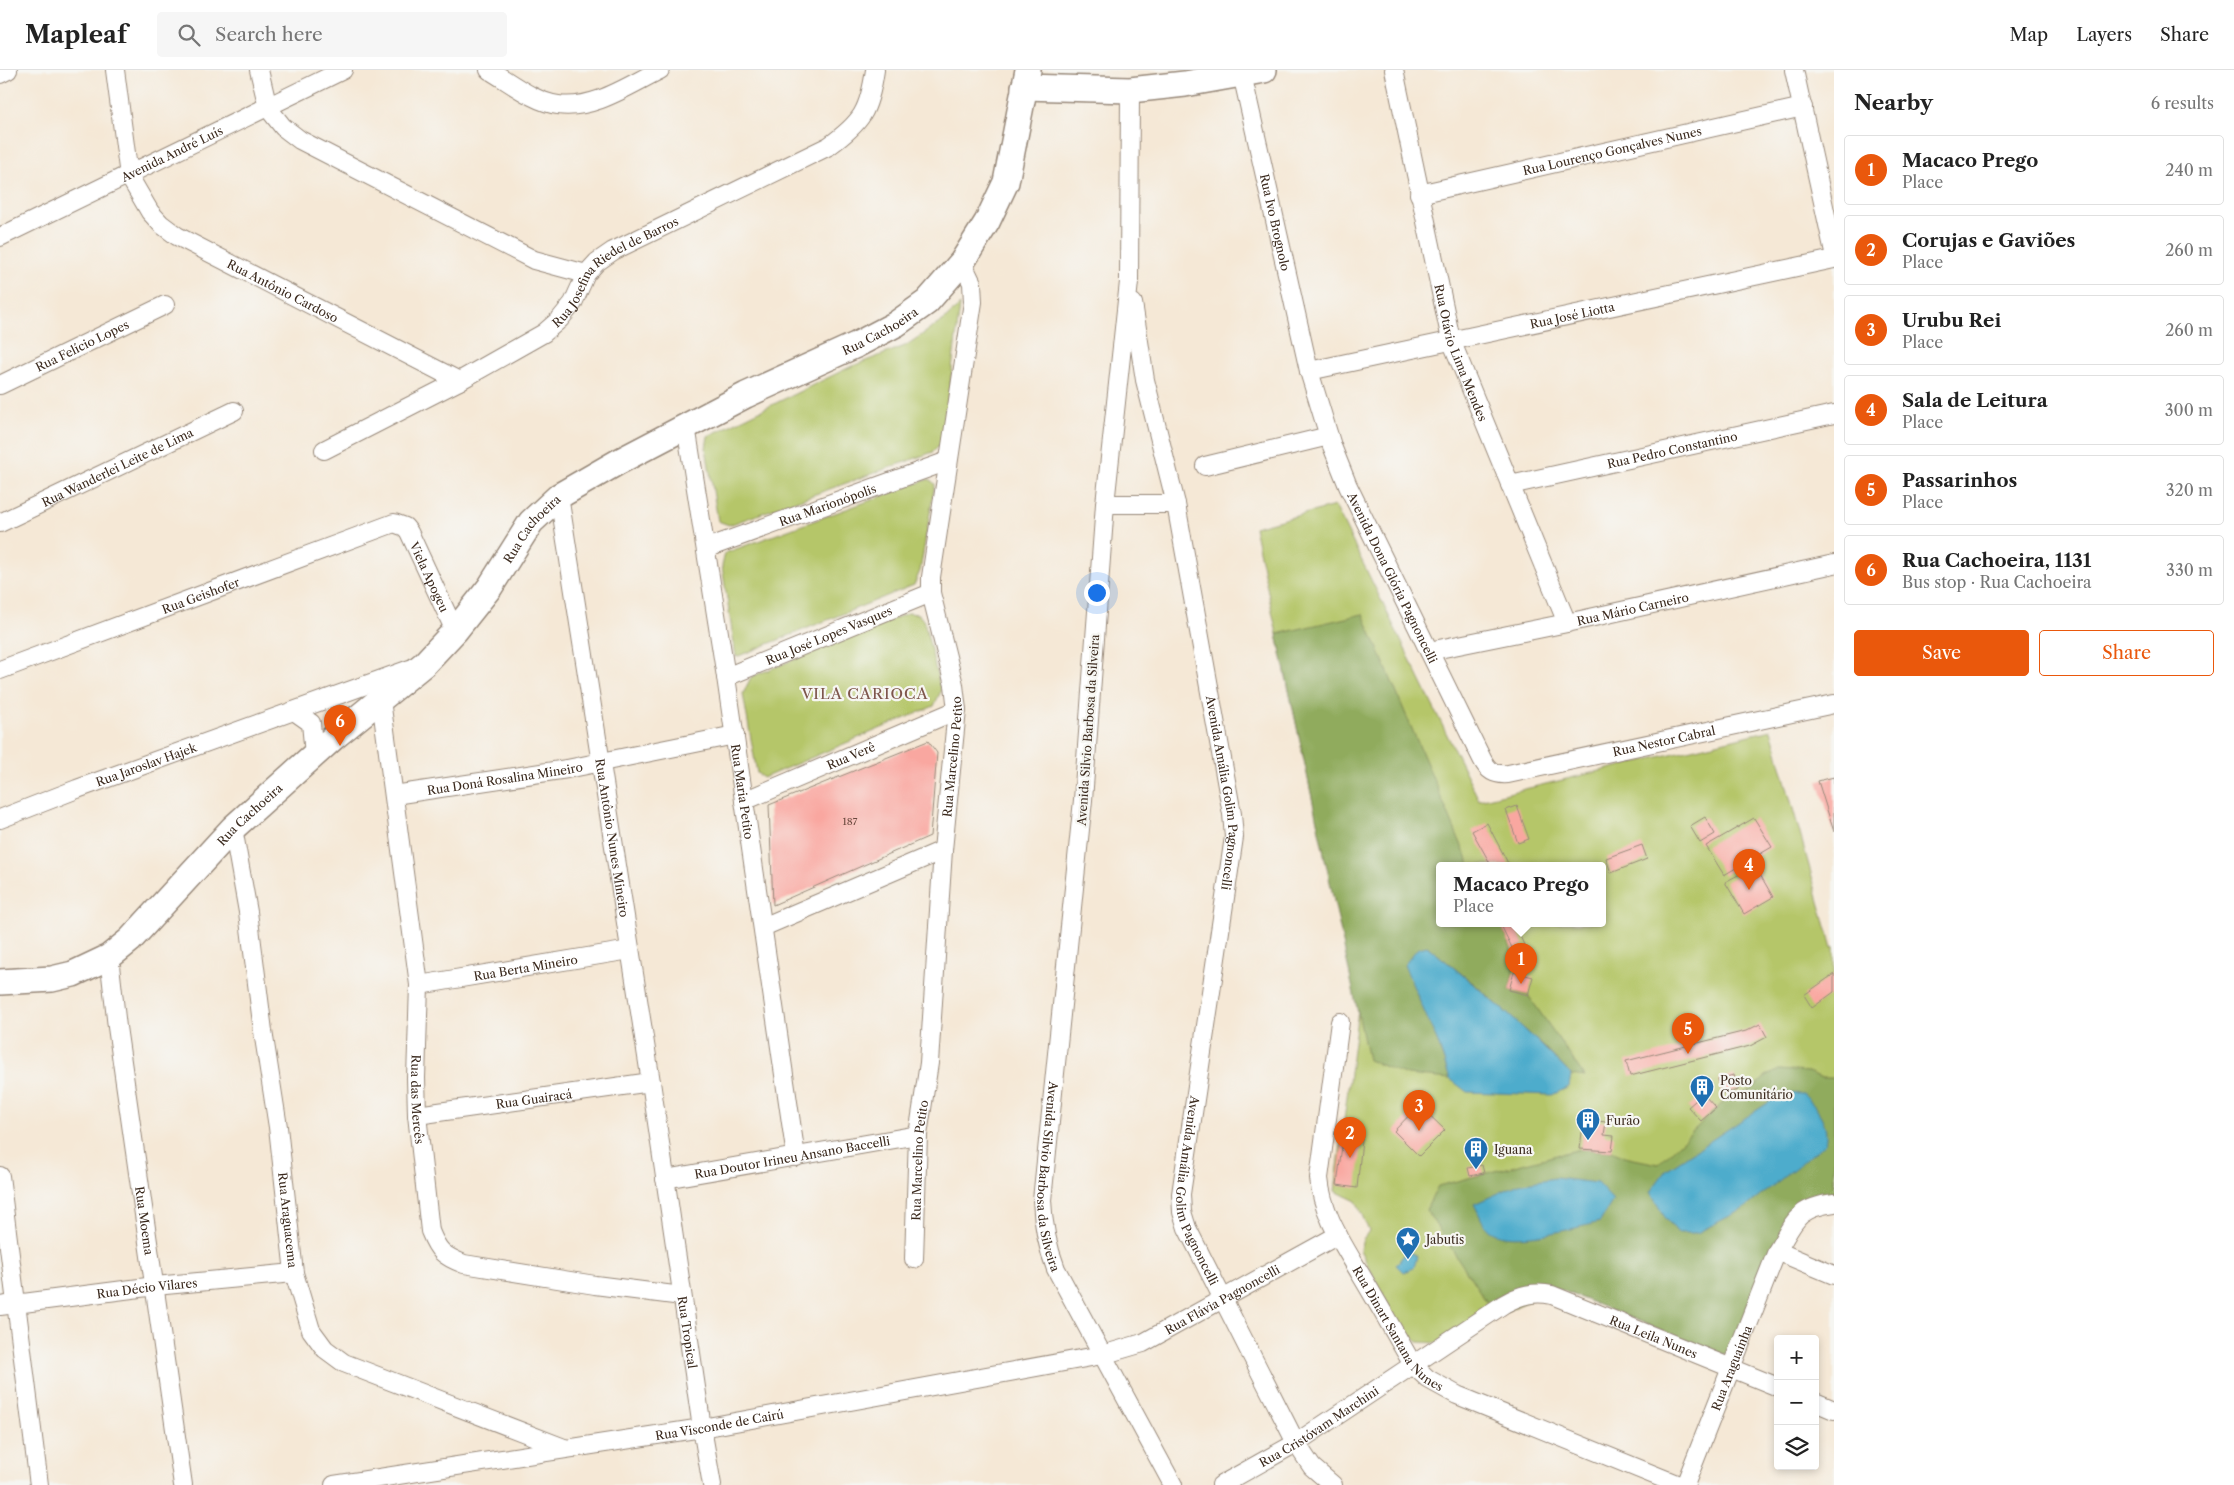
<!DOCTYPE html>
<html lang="en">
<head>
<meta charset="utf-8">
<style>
	:root { --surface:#fff; --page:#f6f6f6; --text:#222; --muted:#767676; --line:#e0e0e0; --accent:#ea580c }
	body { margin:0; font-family:"Libre Caslon Text",serif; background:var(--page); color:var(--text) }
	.controls { position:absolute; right:15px; bottom:15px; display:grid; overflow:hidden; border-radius:5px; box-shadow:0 2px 8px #0003 }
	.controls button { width:45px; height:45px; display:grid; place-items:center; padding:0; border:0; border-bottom:1px solid var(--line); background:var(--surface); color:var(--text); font:25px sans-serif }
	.you { position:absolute; left:1096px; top:522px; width:18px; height:18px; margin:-12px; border:4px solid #fff; border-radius:50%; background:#1a73e8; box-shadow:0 0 0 8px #1a73e833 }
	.badge { display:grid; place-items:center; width:32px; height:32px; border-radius:50%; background:var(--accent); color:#fff; font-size:16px; font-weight:700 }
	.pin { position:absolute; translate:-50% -41px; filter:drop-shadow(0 1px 2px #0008) }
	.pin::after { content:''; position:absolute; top:26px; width:18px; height:15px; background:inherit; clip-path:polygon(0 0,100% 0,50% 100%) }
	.popup { position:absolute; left:1436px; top:792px; width:170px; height:65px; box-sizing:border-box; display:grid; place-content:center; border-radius:5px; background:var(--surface); filter:drop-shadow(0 1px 4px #0005); font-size:16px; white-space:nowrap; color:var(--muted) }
	.popup b { font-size:19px; color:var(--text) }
	.popup::after { content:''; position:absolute; left:50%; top:100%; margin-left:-10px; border:10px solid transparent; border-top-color:var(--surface) }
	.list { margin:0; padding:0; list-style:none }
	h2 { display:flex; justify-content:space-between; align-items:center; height:65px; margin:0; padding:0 20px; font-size:21px }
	h2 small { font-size:16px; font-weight:400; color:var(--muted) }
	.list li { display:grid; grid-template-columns:32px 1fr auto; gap:15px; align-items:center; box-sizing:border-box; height:70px; margin:0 10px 10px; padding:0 10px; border:1px solid var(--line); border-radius:5px }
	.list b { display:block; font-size:19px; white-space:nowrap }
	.list p { margin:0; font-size:16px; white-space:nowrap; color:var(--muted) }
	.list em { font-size:16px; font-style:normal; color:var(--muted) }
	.actions { display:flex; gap:10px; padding:15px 20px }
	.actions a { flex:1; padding:11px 0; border:1px solid var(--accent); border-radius:5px; text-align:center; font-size:18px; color:var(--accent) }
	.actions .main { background:var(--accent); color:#fff }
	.icon { flex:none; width:28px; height:28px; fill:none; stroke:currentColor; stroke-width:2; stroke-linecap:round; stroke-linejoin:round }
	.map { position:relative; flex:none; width:1834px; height:1415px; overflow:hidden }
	header { display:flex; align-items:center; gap:30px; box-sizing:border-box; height:70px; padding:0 25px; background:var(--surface); border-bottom:1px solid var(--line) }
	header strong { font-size:24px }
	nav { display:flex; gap:28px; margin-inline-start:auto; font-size:18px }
	.search { width:350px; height:45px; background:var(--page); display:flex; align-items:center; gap:12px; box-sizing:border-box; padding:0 18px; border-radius:5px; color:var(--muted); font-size:19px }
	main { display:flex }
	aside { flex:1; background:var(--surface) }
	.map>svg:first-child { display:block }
	.green { fill:#b5c669; stroke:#787844; fill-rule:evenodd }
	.forest { fill:#90ab5d; stroke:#666a3e }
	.water { fill:#4daccc; stroke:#446b75 }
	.building { fill:#f9a7a0 }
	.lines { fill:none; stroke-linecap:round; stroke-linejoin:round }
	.street-casing { stroke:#98897a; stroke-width:20 }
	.secondary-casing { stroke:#98897a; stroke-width:28 }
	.street { stroke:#fff; stroke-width:18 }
	.secondary { stroke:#fff; stroke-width:25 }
	.labels { text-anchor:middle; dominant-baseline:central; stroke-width:4.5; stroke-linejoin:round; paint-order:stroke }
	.number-label { font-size:10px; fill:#6a493e }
	.street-label { font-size:12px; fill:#3b2a1e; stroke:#f6f6f2 }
	.poi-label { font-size:12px; fill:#3b2a1e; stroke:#f6f6f2; text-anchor:start }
	.quarter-label { font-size:15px; letter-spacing:1px; fill:#7e564c; stroke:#f6f6f2 }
</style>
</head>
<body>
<header>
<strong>Mapleaf</strong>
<div class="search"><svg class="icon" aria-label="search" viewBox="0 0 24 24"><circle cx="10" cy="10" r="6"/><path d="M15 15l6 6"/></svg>Search here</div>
<nav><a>Map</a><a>Layers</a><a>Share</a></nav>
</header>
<main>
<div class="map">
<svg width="1834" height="1415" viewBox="0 0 1834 1415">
	<rect width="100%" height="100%" fill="#f6f6f2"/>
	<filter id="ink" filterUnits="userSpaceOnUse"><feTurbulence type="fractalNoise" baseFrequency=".02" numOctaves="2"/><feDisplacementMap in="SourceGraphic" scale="10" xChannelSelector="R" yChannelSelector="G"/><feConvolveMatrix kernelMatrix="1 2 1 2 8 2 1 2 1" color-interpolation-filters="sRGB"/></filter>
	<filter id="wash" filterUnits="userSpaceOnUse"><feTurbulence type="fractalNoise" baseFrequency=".0096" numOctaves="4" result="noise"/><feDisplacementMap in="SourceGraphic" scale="20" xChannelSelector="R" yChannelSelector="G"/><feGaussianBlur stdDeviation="1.12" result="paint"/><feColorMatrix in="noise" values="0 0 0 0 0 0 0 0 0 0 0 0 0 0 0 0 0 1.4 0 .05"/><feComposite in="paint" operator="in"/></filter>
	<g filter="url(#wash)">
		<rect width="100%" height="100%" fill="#f5e8d6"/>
		<path class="green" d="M960,235L943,372L933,382L729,455L718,451L706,378L708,366L850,297L905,276L944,250Z
			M929,409L935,414L920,501L914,515L736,587L722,496L725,483Z
			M1335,436L1479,730L1771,660L1832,878L1834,877V1123L1813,1126L1789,1148L1730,1287L1556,1218L1438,1273L1418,1272L1400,1257L1360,1180L1363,1169L1369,1161L1356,1131L1335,1121L1358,940L1254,457ZM1440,795H1602V853H1440Z
			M908,543L918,544L924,551L941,621L934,636L763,708L757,703L743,624L751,607Z"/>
		<path class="forest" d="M1363,544L1470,795H1440V853H1500C1513,880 1518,889 1509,920L1528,925L1585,1007L1571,1005L1544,977L1479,918L1427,876L1438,973L1450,1009L1407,1005L1368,990L1277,564Z
			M1779,1000L1808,1002L1822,1008H1834V1123L1813,1126L1789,1148L1730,1287L1556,1218L1490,1237L1426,1140L1438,1116L1580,1079L1612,1081L1624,1087L1658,1094L1730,1026L1751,1020L1766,1007Z"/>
		<path class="water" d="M1427,876C1477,916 1526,958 1571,1005L1569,1017L1552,1025L1467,1022L1450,1009L1438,973L1404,895L1418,878Z
			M1783,1023L1803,1024C1817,1037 1830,1055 1825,1074L1745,1138L1697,1163H1678L1664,1146L1650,1122L1666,1100Z
			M1555,1108L1597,1113L1613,1130L1600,1152C1574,1158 1513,1176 1490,1161C1483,1156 1478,1141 1474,1134L1519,1114Z
			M1407,1181L1417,1186L1414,1198L1403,1202L1396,1195Z"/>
		<g id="blocks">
			<path class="building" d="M928,671L937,683L930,766L773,835L769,735Z
				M1834,707V762L1818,711Z
				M1517,736L1529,769L1518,773L1506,740Z
				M1705,747L1715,764L1700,773L1690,756Z
				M1754,748L1772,777L1724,805L1706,776Z
				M1487,753L1509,795H1491L1472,761Z
				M1642,775L1647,789L1611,803L1606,788Z
				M1755,796L1773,827L1744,844L1725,812Z
				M1500,853H1514L1524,875L1513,880Z
				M1514,902L1533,907L1528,925L1509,920Z
				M1834,904V922L1812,938L1804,925Z
				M1760,954L1767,967L1750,976L1630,1006L1626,991L1746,961Z
				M1734,1005L1738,1020L1722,1024L1718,1009Z
				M1703,1024L1716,1038L1701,1051L1688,1037Z
				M1419,1035L1445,1060L1419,1086L1394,1061Z
				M1589,1050L1606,1052L1604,1065L1614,1066L1612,1081L1580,1079L1582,1062L1588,1063Z
				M1344,1060L1363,1061L1357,1118L1337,1115Z
				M1482,1095L1484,1103L1470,1106L1468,1098Z"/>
		</g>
	</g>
	<g filter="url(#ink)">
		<use href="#blocks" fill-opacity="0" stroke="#98897a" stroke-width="1"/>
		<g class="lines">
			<defs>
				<g id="street">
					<path id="s1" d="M115,0L129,106L150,142L161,154L177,166L459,311"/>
					<path d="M259,0L268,38L283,57L300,70L534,190L586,204"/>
					<path d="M489,0C510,12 534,32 558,35C594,40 629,15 660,0"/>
					<path id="s2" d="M1394,0L1451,270L1567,553"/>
					<path d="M1794,0L1834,182"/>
					<path d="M0,4L8,0"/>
					<path id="s3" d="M1242,4L1309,301L1332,376L1348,416L1482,689C1488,701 1494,705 1508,704L1834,634"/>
					<path id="s4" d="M1130,20L1129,212L1105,434L1083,730L1042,1130C1043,1155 1047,1176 1056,1199L1173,1415"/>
					<path id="s5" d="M1419,124L1803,37"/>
					<path id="s6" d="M0,167L343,0"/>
					<path id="s7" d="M1133,233L1145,310L1176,434L1232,744L1234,767L1181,1124L1182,1142L1187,1158L1296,1373L1312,1397L1333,1415"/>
					<path id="s8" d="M1309,301L1834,189"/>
					<path id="s9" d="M0,315L165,235"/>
					<path id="s10" d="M686,356L726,607L796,1087"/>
					<path id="s11" d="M324,380L459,311L544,263L560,249L573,233L586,204L597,192L613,181L829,76C862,52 869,41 875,0"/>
					<path d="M1205,396L1329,366"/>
					<path id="s12" d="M1510,415L1834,344"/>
					<path id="s13" d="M559,426L651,1012L702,1358L712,1415"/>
					<path d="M1105,434H1176"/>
					<path id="s14" d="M0,453L234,341"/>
					<path id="s15" d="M707,478L948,391"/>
					<path id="s16" d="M1429,581L1567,553L1834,494"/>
					<path id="s17" d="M0,600L394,453L405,457L409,462L455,561"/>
					<path id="s18" d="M726,607L931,523"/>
					<path id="s19" d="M381,630L419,915L416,1008L417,1045L430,1161C438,1181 443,1186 464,1194L595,1215L682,1226"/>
					<path d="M294,641L311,653L314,685"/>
					<path id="s20" d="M394,725L567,699L735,665"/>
					<path id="s21" d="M744,731L957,640"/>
					<path id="s22" d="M0,749L77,719L410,599"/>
					<path id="s23" d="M233,758L248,842L263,961L278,1057L294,1203L311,1260L325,1279L344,1293L564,1378"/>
					<path d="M763,857L943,780"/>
					<path id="s24" d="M109,887L117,957L183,1415"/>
					<path id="s25" d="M419,915L630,880"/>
					<path id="s26" d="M1340,952L1319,1108C1322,1144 1343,1174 1361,1205C1379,1235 1396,1265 1413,1295L1428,1309L1457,1325L1679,1415"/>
					<path id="s27" d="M417,1045L651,1012"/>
					<path d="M0,1106L39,1415"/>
					<path id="s28" d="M665,1109L918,1065"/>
					<path d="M1777,1181L1834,1205"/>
					<path id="s29" d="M914,1189L918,1065L929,993L943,780L957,640L954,615L931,523V507L973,232L972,213L962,192"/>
					<path id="s30" d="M0,1236L155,1216L294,1203"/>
					<path d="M1815,1332L1834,1340"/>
					<path id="s31" d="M334,1415L702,1358L1102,1285L1143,1273L1338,1165"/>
					<path id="s32" d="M1221,1415L1296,1373L1504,1234C1520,1225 1534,1221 1552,1225L1778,1317"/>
					<path id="s33" d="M1685,1415L1777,1181C1795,1151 1796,1138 1834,1133"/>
				</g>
				<g id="secondary">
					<path d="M1024,17L1130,20L1185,14L1264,0"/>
					<path id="s34" d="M0,912L52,909L73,904L109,887L130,870L233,758L333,668L424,594L455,561L490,517L531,452L559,426L618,392L746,325L856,275L896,254L927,232L962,192L987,152L1006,112L1028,0"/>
				</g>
			</defs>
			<use href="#street" class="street-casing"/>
			<use href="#secondary" class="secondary-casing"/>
			<use href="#street" class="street"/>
			<use href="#secondary" class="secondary"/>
		</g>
	</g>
	<defs>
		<symbol id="building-pin" viewBox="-11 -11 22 30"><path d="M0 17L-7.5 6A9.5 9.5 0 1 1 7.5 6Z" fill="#1f6fb2" stroke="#f6f6f2"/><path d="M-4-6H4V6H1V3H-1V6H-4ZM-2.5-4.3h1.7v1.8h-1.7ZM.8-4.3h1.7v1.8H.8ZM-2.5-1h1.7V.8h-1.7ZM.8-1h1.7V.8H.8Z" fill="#fff"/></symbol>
		<symbol id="sight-pin" viewBox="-11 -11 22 30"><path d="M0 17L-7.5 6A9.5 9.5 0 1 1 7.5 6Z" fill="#1f6fb2" stroke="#f6f6f2"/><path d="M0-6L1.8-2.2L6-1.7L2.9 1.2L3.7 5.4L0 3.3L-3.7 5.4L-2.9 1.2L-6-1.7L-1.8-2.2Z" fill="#fff"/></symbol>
	</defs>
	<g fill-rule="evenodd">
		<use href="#building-pin" x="1688" y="1003" width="28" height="38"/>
		<use href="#building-pin" x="1574" y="1036" width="28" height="38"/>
		<use href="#building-pin" x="1462" y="1065" width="28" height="38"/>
		<use href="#sight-pin" x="1394" y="1155" width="28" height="38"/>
	</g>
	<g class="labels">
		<g class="number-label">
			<text x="850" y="751">187</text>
		</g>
		<g class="street-label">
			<text stroke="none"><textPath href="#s5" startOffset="198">Rua Lourenço Gonçalves Nunes</textPath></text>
			<text stroke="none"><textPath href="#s6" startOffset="191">Avenida André Luís</textPath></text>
			<text stroke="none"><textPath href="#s3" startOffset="152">Rua Ivo Brognolo</textPath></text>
			<text stroke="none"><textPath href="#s11" startOffset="346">Rua Josefina Riedel de Barros</textPath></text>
			<text stroke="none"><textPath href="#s1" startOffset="304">Rua Antônio Cardoso</textPath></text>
			<text stroke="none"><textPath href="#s8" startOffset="269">Rua José Liotta</textPath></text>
			<text stroke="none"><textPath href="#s34" startOffset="1122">Rua Cachoeira</textPath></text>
			<text stroke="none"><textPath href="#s9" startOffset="91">Rua Felício Lopes</textPath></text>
			<text stroke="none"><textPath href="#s2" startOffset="291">Rua Otávio Lima Mendes</textPath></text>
			<text stroke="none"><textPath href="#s12" startOffset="166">Rua Pedro Constantino</textPath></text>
			<text stroke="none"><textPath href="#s14" startOffset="130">Rua Wanderlei Leite de Lima</textPath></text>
			<text stroke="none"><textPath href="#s15" startOffset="128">Rua Marionópolis</textPath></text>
			<text stroke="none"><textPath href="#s34" startOffset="718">Rua Cachoeira</textPath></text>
			<text stroke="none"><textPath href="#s17" startOffset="488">Viela Apogeu</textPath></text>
			<text stroke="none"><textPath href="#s3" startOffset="528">Avenida Dona Glória Pagnoncelli</textPath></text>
			<text stroke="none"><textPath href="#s17" startOffset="214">Rua Geishofer</textPath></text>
			<text stroke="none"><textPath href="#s16" startOffset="208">Rua Mário Carneiro</textPath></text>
			<text stroke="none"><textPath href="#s18" startOffset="111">Rua José Lopes Vasques</textPath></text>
			<text transform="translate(1088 660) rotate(-86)">Avenida Silvio Barbosa da Silveira</text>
			<text stroke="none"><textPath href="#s3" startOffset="922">Rua Nestor Cabral</textPath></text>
			<text stroke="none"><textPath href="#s21" startOffset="116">Rua Verê</textPath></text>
			<text stroke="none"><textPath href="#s29" startOffset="504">Rua Marcelino Petito</textPath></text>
			<text stroke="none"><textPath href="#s22" startOffset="156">Rua Jaroslav Hajek</textPath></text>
			<text stroke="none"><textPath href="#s20" startOffset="112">Rua Doná Rosalina Mineiro</textPath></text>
			<text stroke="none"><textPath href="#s10" startOffset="370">Rua Maria Petito</textPath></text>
			<text stroke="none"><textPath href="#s7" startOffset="499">Avenida Amália Golim Pagnoncelli</textPath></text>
			<text stroke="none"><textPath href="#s34" startOffset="314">Rua Cachoeira</textPath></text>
			<text stroke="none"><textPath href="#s13" startOffset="346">Rua Antônio Nunes Mineiro</textPath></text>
			<text stroke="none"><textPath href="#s25" startOffset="108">Rua Berta Mineiro</textPath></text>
			<text stroke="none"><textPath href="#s27" startOffset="118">Rua Guairacá</textPath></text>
			<text stroke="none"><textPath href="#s19" startOffset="402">Rua das Mercês</textPath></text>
			<text stroke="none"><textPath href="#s28" startOffset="129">Rua Doutor Irineu Ansano Baccelli</textPath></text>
			<text stroke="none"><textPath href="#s29" startOffset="99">Rua Marcelino Petito</textPath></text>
			<text stroke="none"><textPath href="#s4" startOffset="1091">Avenida Silvio Barbosa da Silveira</textPath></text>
			<text stroke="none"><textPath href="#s7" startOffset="904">Avenida Amália Golim Pagnoncelli</textPath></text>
			<text stroke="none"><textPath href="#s23" startOffset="396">Rua Araguacema</textPath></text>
			<text stroke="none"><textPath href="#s24" startOffset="266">Rua Moema</textPath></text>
			<text stroke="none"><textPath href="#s30" startOffset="148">Rua Décio Vilares</textPath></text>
			<text stroke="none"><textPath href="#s31" startOffset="912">Rua Flávia Pagnoncelli</textPath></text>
			<text stroke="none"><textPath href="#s26" startOffset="330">Rua Dinart Santana Nunes</textPath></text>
			<text stroke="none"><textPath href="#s13" startOffset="846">Rua Tropical</textPath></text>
			<text stroke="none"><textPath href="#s32" startOffset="496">Rua Leila Nunes</textPath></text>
			<text stroke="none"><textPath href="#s33" startOffset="126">Rua Araguaínha</textPath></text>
			<text stroke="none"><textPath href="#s31" startOffset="390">Rua Visconde de Cairú</textPath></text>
			<text stroke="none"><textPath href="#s32" startOffset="114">Rua Cristóvam Marchini</textPath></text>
		</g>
		<g class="poi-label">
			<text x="1720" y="1010">Posto<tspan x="1720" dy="14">Comunitário</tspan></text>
			<text x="1606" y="1050">Furão</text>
			<text x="1494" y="1079">Iguana</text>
			<text x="1426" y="1169">Jabutis</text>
		</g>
		<g class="quarter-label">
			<text x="865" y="623">VILA CARIOCA</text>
		</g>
	</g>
</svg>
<div class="controls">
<button>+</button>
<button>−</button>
<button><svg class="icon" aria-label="layers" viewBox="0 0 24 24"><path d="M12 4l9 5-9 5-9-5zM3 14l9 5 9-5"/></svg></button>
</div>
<div class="you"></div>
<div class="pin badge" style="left:1521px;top:914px">1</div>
<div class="popup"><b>Macaco Prego</b>Place</div>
<div class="pin badge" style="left:1350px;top:1088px">2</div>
<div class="pin badge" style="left:1419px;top:1061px">3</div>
<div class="pin badge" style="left:1749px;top:820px">4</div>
<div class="pin badge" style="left:1688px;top:984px">5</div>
<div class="pin badge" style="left:340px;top:676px">6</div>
</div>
<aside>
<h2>Nearby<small>6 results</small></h2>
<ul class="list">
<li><span class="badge">1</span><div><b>Macaco Prego</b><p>Place</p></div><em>240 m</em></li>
<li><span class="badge">2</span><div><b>Corujas e Gaviões</b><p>Place</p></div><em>260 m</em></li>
<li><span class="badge">3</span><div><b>Urubu Rei</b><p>Place</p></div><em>260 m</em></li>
<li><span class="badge">4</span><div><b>Sala de Leitura</b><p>Place</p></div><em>300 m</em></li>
<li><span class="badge">5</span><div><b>Passarinhos</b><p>Place</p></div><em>320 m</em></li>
<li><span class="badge">6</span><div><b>Rua Cachoeira, 1131</b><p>Bus stop · Rua Cachoeira</p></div><em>330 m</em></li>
</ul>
<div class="actions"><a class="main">Save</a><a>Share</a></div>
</aside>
</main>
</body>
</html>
